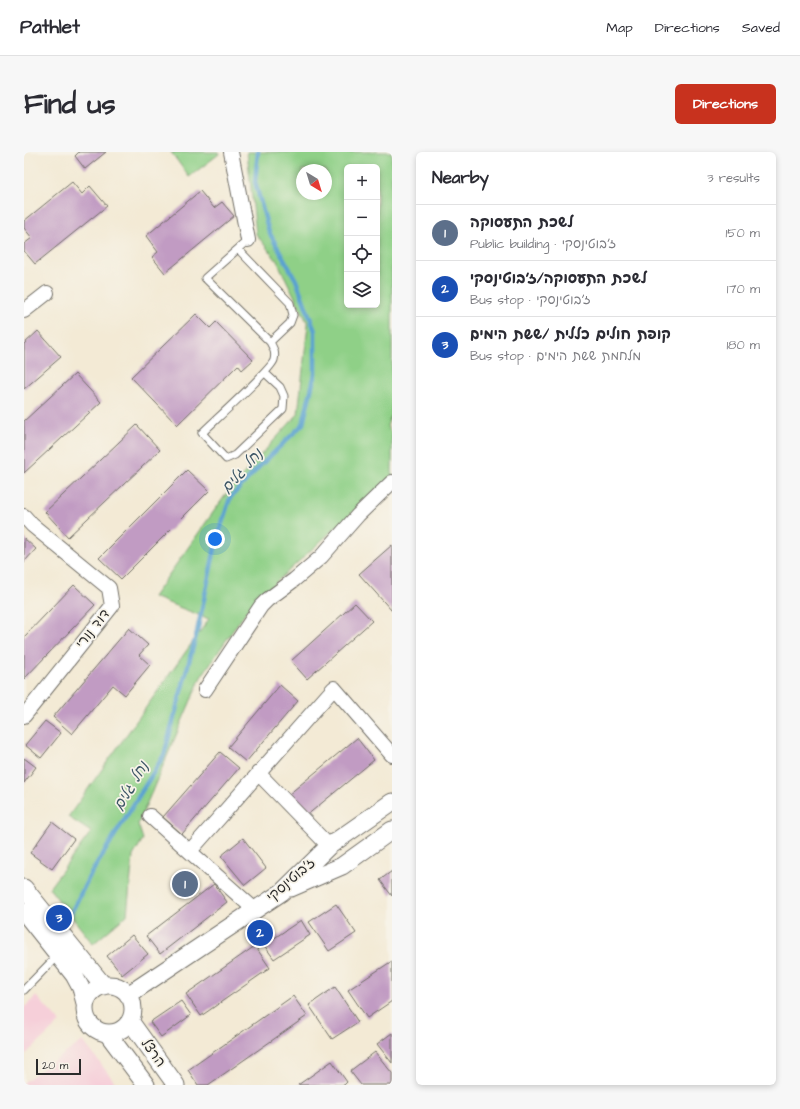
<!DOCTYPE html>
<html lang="en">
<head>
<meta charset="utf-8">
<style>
	:root { --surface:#fff; --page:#f7f7f7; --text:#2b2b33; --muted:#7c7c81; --line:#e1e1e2; --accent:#c8321e }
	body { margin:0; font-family:"Architects Daughter","Playpen Sans Hebrew",sans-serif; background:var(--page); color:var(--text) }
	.controls { position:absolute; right:12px; top:12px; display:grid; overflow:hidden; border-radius:6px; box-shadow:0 2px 6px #0003 }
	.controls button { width:36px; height:36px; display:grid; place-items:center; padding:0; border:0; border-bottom:1px solid var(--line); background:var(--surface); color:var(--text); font:20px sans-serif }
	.compass { position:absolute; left:272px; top:12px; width:36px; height:36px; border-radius:50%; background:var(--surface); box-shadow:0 2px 6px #0003; rotate:142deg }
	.scale { position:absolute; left:12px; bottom:10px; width:45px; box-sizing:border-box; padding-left:4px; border:2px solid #2b2b2b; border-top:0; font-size:11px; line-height:14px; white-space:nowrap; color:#2b2b2b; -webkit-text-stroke:3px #f7f3e8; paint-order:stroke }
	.you { position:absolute; left:191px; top:387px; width:14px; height:14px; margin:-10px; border:3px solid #fff; border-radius:50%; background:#1a73e8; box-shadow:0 0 0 6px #1a73e833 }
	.badge { display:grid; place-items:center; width:26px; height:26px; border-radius:50%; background:var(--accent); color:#fff; font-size:13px; font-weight:700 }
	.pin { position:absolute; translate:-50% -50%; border:2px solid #fff; box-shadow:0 1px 4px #0006 }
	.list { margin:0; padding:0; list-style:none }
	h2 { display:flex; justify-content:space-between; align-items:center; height:52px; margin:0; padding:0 16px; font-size:17px }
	h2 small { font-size:13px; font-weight:400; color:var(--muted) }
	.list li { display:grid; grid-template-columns:26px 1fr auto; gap:12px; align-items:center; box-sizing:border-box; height:56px; padding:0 16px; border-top:1px solid var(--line) }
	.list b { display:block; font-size:15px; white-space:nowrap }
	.list p { margin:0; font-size:13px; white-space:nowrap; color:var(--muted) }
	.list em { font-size:13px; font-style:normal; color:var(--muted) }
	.icon { flex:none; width:22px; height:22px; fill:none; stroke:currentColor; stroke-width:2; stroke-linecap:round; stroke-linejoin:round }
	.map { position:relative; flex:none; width:368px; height:933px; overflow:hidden; border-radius:6px }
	header { display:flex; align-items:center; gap:24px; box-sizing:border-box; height:56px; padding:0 20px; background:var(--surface); border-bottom:1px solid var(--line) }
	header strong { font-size:19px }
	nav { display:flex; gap:22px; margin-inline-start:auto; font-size:14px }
	.intro { display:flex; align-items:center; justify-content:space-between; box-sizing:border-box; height:96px; padding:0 24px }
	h1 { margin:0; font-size:28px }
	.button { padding:10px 18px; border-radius:6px; background:var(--accent); color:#fff; font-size:14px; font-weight:700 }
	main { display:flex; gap:24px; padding:0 24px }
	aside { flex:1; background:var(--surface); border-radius:6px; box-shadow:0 2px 6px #0003 }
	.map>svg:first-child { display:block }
	.built { fill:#f6cfd9 }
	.green { fill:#8fd087; stroke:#5d7e59; fill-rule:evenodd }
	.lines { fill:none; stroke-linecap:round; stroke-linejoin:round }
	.stream { stroke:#5aa2d0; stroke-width:4.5 }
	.building { fill:#c19bc3 }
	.service-casing { stroke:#716e66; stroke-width:9 }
	.minor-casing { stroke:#716e66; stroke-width:16 }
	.tertiary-casing { stroke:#716e66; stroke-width:19 }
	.service { stroke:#fff; stroke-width:7 }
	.minor { stroke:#fff; stroke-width:14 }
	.tertiary { stroke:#fff; stroke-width:17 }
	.labels { text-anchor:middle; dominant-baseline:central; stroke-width:3.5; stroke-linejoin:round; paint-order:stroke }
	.street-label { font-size:14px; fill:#2b2b2b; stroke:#f7f3e8 }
	.water-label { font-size:15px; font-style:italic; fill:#3b5565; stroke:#f7f3e8 }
</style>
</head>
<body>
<header>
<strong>Pathlet</strong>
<nav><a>Map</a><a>Directions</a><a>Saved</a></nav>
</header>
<div class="intro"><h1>Find us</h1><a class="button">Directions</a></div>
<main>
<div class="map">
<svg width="368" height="933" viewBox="0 0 368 933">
	<rect width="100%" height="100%" fill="#f7f3e8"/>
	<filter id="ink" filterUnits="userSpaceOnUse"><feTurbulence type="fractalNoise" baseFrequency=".025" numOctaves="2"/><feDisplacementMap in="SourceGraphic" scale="8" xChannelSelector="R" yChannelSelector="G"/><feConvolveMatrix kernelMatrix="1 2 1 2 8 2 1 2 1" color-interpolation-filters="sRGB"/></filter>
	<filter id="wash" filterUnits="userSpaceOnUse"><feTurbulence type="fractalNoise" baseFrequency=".012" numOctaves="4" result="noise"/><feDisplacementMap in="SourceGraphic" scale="16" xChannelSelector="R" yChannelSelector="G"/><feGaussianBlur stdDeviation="0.9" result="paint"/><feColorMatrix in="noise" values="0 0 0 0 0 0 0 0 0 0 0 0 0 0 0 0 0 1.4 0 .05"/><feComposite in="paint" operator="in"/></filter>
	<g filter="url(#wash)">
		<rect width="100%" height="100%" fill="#f3ead5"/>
		<path class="built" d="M12,844L36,870L0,904V856Z
			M59,889L93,933H0V930Z"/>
		<path class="green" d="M147,0H194L195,2L165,25Z
			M223,0H368V261L363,274L368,282V324L225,455L177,525L114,672L119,687L109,704L103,763L69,792L25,736L67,680L44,665L185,467L129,445L205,338L274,262L284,172L253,109L232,82ZM323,15H353V153H323ZM278,18H302V42H278Z"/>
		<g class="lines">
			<path class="stream" d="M44,767L65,725L140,603L173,480L193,387L206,346L235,315L279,272L291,222V179L272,128L245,80L231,30L234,0"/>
		</g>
		<g id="blocks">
			<path class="building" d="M55,0H82L61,17L51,4Z
				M48,30L58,42L66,34L83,54L11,112L0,99V92L8,86L0,76V69Z
				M176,39L190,56L198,50L210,64L141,121L128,105L134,100L122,84Z
				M172,162L186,176L192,170L229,208L218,218L214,213L153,273L107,225Z
				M14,179L37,205L0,237V192Z
				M51,222L77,250L0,321V269Z
				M113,273L136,298L44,385L21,360Z
				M163,318L185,339L97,427L75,406Z
				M0,386L12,397L0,410Z
				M368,393V459L335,422Z
				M50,433L71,453L0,527V485Z
				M331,451L348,469L283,527L267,509Z
				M105,476L124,493L115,503L126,513L101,543L89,533L48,582L29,565Z
				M256,533L274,549L222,610L204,595Z
				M21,569L37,581L17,606L1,593Z
				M333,586L350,608L282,664L264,643Z
				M196,600L215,616L158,682L139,665Z
				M0,606L12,615L0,631Z
				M28,670L50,687L28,717L6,701Z
				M219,686L242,716L221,733L197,704Z
				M368,719V744L356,728Z
				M190,732L203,750L136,802L122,784Z
				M312,752L332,781L305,799L285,770Z
				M277,768L286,783L250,807L240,793Z
				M108,783L124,802L98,823L83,804Z
				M231,794L246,816L177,864L162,842Z
				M368,809V849L343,866L324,838Z
				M311,835L334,870L308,887L285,853Z
				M269,844L283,864L184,933H174L164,918Z
				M157,849L167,863L137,885L126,870Z
				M368,881V911L353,892Z
				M351,900L368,921V933H337L326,919Z
				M308,909L323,930L320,933H274Z"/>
		</g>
	</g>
	<g filter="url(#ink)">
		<use href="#blocks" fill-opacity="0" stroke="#716e66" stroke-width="1"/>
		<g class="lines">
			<defs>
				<path id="service" d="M224,88L181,126L246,190C249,196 252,200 250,208C248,217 189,270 178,281L202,307L211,303L259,257L260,244L256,235L241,221
					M214,97L266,151L269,163L266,171L246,190
					M0,838L34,803"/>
				<path id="minor" d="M207,0L224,88
					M0,159L23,141
					M0,364L8,373L85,436L88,454L0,564
					M181,538L237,454L243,448L270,428L297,405L334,363L368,330
					M234,621L305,694
					M126,664L231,758
					M166,699L310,536L368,603"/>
				<path id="tertiary" d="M0,736L80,834
					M267,736L318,714L368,678
					M0,760L50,823L57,836L61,851
					M61 857a24 24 0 1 1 48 0a24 24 0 1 1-48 0Z
					M104,843L258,740L305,694L368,650
					M106,869L152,933
					M83,881L122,933"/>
			</defs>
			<use href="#service" class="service-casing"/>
			<use href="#minor" class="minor-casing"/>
			<use href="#tertiary" class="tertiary-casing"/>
			<use href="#service" class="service"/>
			<use href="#minor" class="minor"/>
			<use href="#tertiary" class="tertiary"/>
		</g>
	</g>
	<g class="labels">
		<g class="street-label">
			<text transform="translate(69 477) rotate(-52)">דוד נורי</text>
			<text transform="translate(267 728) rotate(-41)">ז׳בוטינסקי</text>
			<text transform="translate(129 901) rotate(54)">הרצל</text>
		</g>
		<g class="water-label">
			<text transform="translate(218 319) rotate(-48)">נחל גלים</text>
			<text transform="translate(107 634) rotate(-59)">נחל גלים</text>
		</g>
	</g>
</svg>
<div class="controls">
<button>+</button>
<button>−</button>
<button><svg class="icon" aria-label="locate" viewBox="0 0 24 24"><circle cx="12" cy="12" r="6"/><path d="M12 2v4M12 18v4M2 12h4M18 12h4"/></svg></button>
<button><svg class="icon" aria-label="layers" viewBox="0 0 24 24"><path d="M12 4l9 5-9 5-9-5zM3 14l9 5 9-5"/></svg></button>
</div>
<svg class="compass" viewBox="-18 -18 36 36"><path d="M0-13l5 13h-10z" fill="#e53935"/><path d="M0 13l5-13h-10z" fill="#7c7c81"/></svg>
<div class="scale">20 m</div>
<div class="you"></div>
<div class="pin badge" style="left:161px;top:732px;background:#5c6f8a">1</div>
<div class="pin badge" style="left:236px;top:781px;background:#1a4fb4">2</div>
<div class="pin badge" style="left:35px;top:766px;background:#1a4fb4">3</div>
</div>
<aside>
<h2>Nearby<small>3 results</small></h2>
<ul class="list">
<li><span class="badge" style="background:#5c6f8a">1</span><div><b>לשכת התעסוקה</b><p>Public building · ז׳בוטינסקי</p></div><em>150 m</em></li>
<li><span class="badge" style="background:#1a4fb4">2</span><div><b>לשכת התעסוקה/ז׳בוטינסקי</b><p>Bus stop · ז׳בוטינסקי</p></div><em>170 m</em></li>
<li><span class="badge" style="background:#1a4fb4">3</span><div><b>קופת חולים כללית /ששת הימים</b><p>Bus stop · מלחמת ששת הימים</p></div><em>180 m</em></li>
</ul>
</aside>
</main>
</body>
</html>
